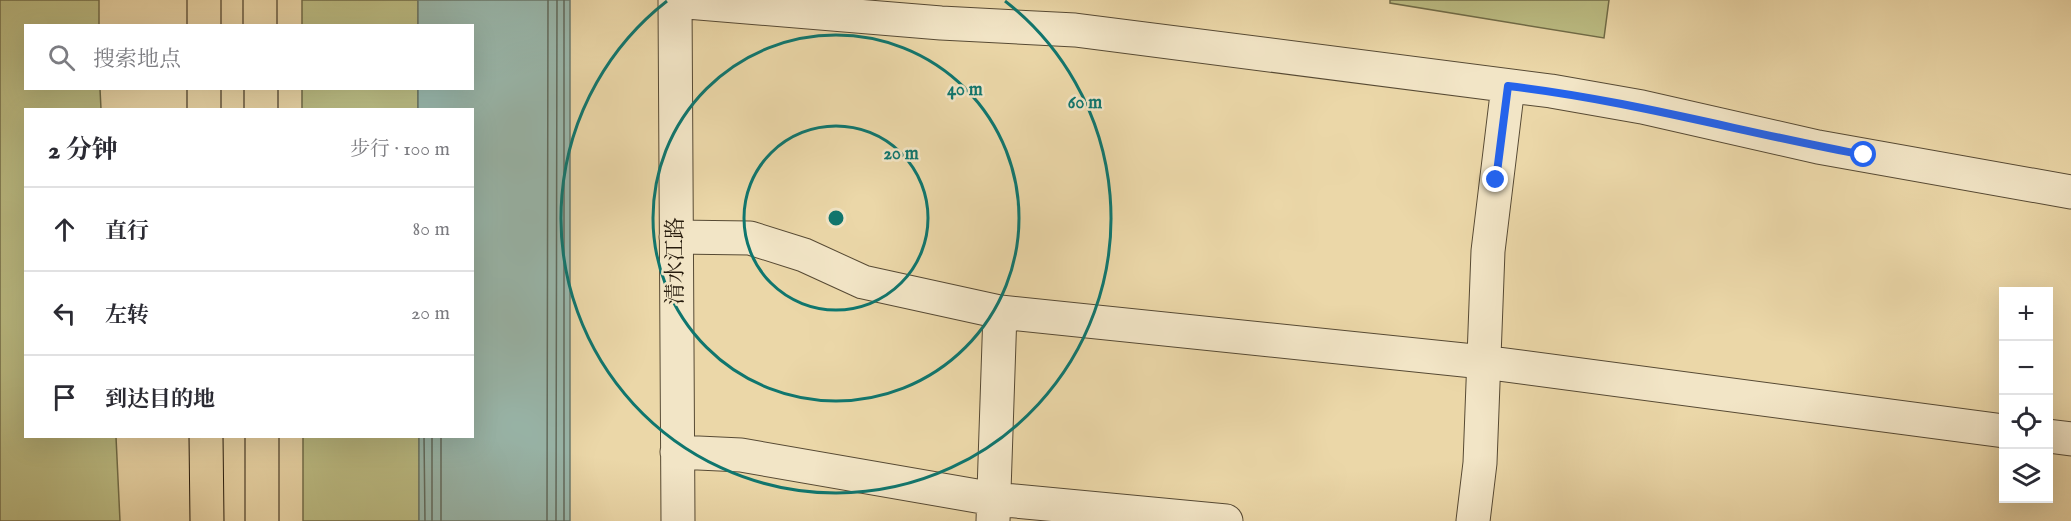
<!DOCTYPE html>
<html lang="zh">
<head>
<meta charset="utf-8">
<style>
	:root { --surface:#fff; --page:#f2f2f3; --text:#2b2b33; --muted:#7c7c81; --line:#e1e1e2 }
	body { margin:0; font-family:"IM FELL English","Noto Serif SC",serif; background:var(--page); color:var(--text) }
	.controls { position:absolute; right:18px; bottom:18px; display:grid; overflow:hidden; border-radius:0px; box-shadow:0 6px 24px #0002 }
	.controls button { width:54px; height:54px; display:grid; place-items:center; padding:0; border:0; border-bottom:2px solid var(--line); background:var(--surface); color:var(--text); font:30px sans-serif }
	.stop { position:absolute; width:18px; height:18px; margin:-14px; border:4px solid #2563eb; border-radius:50%; background:#fff }
	.stop.end { background:#2563eb; border-color:#fff; box-shadow:0 2px 6px #0008 }
	.list { margin:0; padding:0; list-style:none }
	h2 { display:flex; justify-content:space-between; align-items:center; height:78px; margin:0; padding:0 24px; font-size:26px }
	h2 small { font-size:20px; font-weight:400; color:var(--muted) }
	.list li { display:grid; grid-template-columns:39px 1fr auto; gap:18px; align-items:center; box-sizing:border-box; height:84px; padding:0 24px; border-top:2px solid var(--line) }
	.list b { display:block; font-size:22px; white-space:nowrap }
	.list em { font-size:20px; font-style:normal; color:var(--muted) }
	.icon { flex:none; width:33px; height:33px; fill:none; stroke:currentColor; stroke-width:2; stroke-linecap:round; stroke-linejoin:round }
	.map { position:relative; flex:none; width:2071px; height:521px; overflow:hidden }
	.search { position:absolute; background:var(--surface); box-shadow:0 6px 24px #0002; left:24px; top:24px; width:450px; height:66px; display:flex; align-items:center; gap:15px; box-sizing:border-box; padding:0 21px; border-radius:0px; color:var(--muted); font-size:22px }
	.panel { position:absolute; background:var(--surface); box-shadow:0 6px 24px #0002; left:24px; top:108px; width:450px; height:330px; border-radius:0px }
	.map>svg:first-child { display:block }
	.green { fill:#bcbd84; stroke:#716c48; stroke-width:1.5 }
	.water { fill:#99b8ad; stroke:#6b796d; stroke-width:1.5 }
	.lines { fill:none; stroke-linecap:round; stroke-linejoin:round }
	.shore { stroke:#606a5d; stroke-width:1.5 }
	.minor-casing { stroke:#574a34; stroke-width:35 }
	.highway-casing { stroke:#261b0d; stroke-width:35 }
	.minor { stroke:#f2e5c6; stroke-width:33 }
	.highway { stroke:#ebd7a8; stroke-width:33 }
	.route { stroke:#2563eb; stroke-width:8 }
	.ring { fill:none; stroke:#0f766e; stroke-width:3 }
	.labels { text-anchor:middle; dominant-baseline:central; stroke-width:5; stroke-linejoin:round; paint-order:stroke }
	.street-label { font-size:22px; fill:#261b0d; stroke:#f2e5c6 }
	.centre { fill:#0f766e; stroke:#f2e5c6; stroke-width:3 }
	.ring-label { font-size:18px; text-anchor:middle; font-weight:bold; fill:#0f766e; stroke:#f2e5c6; stroke-width:5; stroke-linejoin:round; paint-order:stroke }
</style>
</head>
<body>
<div class="map">
<svg width="2071" height="521" viewBox="0 0 2071 521">
	<rect width="100%" height="100%" fill="#ebd7a8"/>
	<filter id="stains"><feTurbulence type="fractalNoise" baseFrequency=".00333" numOctaves="4"/><feColorMatrix values="0 0 0 0 .2 0 0 0 0 .09 0 0 0 0 .02 0 0 0 .5 -.17"/></filter>
	<radialGradient id="worn" r=".72"><stop offset=".6" stop-color="#630" stop-opacity="0"/><stop offset="1" stop-color="#630" stop-opacity=".3"/></radialGradient>
	<path class="green" d="M0,0H99V25L26,26V88L100,89L101,109L26,110V436L116,437L120,521H0Z
		M302,0H418V25H302Z
		M1390,0H1609L1604,38L1390,3Z
		M302,89H418V109H302Z
		M303,437H419V521H303Z"/>
	<path class="water" d="M418,0H570V521H419V437L472,436V110L418,109V89L472,88V26L418,25Z"/>
	<g class="lines">
		<path class="shore" d="M424,436L425,521
			M432,436V521
			M441,436V521
			M547,521L548,0
			M556,521L557,0
			M564,521V0"/>
		<defs>
			<path id="minor" d="M675,0L678,521
				M675,1L941,23L1075,30L1551,91L1642,107L1818,147L2071,192
				M676,237L750,238L804,255L863,282L1000,312L1483,362L2004,431
				M2048,436L2071,439
				M677,452L741,455L994,499L1226,521
				M993,521L1000,312
				M1473,521L1480,463L1488,251L1508,86"/>
			<path id="highway" d="M204,0V26
				M260,0V26
				M204,88V110
				M261,88V110
				M206,436L207,521
				M262,436V521"/>
		</defs>
		<use href="#minor" class="minor-casing"/>
		<use href="#highway" class="highway-casing"/>
		<use href="#minor" class="minor"/>
		<use href="#highway" class="highway"/>
	</g>
	<g class="lines">
		<path class="route" d="M1496,180L1508,86C1629,100 1745,133 1864,155"/>
	</g>
	<g class="ring">
		<circle cx="836" cy="218" r="92"/>
		<circle cx="836" cy="218" r="183"/>
		<path d="M1005 1A275 275 0 1 1 667 1"/>
	</g>
	<g class="labels">
		<g class="street-label">
			<text transform="translate(676 261) rotate(-90)">清水江路</text>
		</g>
	</g>
	<circle cx="836" cy="218" r="9" class="centre"/>
	<g class="ring-label">
		<text x="965" y="95">40 m</text>
		<text x="1085" y="108">60 m</text>
		<text x="901" y="159">20 m</text>
	</g>
	<rect width="100%" height="100%" filter="url(#stains)"/>
	<rect width="100%" height="100%" fill="url(#worn)"/>
</svg>
<div class="controls">
<button>+</button>
<button>−</button>
<button><svg class="icon" aria-label="locate" viewBox="0 0 24 24"><circle cx="12" cy="12" r="6"/><path d="M12 2v4M12 18v4M2 12h4M18 12h4"/></svg></button>
<button><svg class="icon" aria-label="layers" viewBox="0 0 24 24"><path d="M12 4l9 5-9 5-9-5zM3 14l9 5 9-5"/></svg></button>
</div>
<div class="stop" style="left:1864px;top:155px"></div>
<div class="stop end" style="left:1496px;top:180px"></div>
<div class="search"><svg class="icon" aria-label="search" viewBox="0 0 24 24"><circle cx="10" cy="10" r="6"/><path d="M15 15l6 6"/></svg>搜索地点</div>
<section class="panel">
<h2>2 分钟<small>步行 · 100 m</small></h2>
<ul class="list">
<li><svg class="icon" aria-label="ahead" viewBox="0 0 24 24"><path d="M12 20V5M6 11l6-6 6 6"/></svg><div><b>直行</b></div><em>80 m</em></li>
<li><svg class="icon" aria-label="left" viewBox="0 0 24 24"><path d="M17 20v-9H6M10 6l-5 5 5 5"/></svg><div><b>左转</b></div><em>20 m</em></li>
<li><svg class="icon" aria-label="arrive" viewBox="0 0 24 24"><path d="M6 21V4h12l-3 4 3 4H6"/></svg><div><b>到达目的地</b></div></li>
</ul>
</section>
</div>
</body>
</html>
